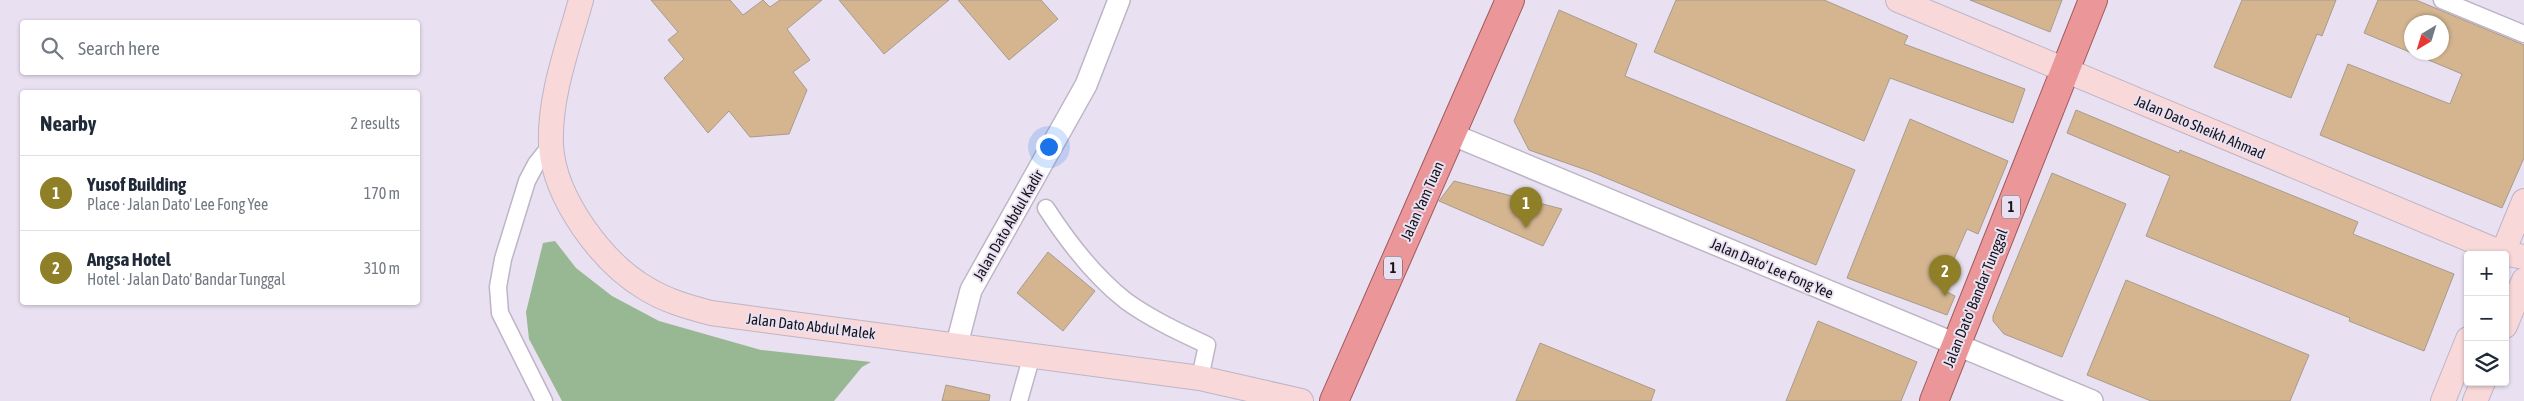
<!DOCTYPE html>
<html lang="en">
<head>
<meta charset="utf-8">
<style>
	:root { --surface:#fff; --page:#f2f2f3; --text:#1f2937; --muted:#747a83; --line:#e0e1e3; --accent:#8f7f26 }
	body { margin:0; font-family:"Asap Condensed",sans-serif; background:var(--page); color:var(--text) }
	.controls { position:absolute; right:15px; bottom:15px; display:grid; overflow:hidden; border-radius:5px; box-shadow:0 1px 4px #0004 }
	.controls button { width:45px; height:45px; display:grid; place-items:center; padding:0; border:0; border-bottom:1px solid var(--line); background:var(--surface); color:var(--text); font:25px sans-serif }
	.compass { position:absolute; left:2404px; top:15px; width:45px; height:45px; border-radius:50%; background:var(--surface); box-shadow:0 1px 4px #0004; rotate:218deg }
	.you { position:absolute; left:1048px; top:146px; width:18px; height:18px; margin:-12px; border:4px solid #fff; border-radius:50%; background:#1a73e8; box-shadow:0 0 0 8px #1a73e833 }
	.badge { display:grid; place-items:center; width:32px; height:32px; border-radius:50%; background:var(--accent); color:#fff; font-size:16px; font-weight:700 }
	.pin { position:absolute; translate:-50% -41px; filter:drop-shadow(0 1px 2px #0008) }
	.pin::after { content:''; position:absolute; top:26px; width:18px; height:15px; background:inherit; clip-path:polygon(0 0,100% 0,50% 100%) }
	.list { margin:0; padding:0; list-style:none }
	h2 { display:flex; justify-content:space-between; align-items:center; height:65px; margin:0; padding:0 20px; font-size:21px }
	h2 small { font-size:16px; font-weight:400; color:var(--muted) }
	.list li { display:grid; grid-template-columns:32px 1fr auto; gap:15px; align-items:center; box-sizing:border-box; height:75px; padding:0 20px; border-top:1px solid var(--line) }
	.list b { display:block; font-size:19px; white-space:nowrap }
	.list p { margin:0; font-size:16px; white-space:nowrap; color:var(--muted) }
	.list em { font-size:16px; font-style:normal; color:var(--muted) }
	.icon { flex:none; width:28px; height:28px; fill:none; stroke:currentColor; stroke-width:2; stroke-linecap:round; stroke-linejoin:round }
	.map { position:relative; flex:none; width:2524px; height:401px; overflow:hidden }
	.search { position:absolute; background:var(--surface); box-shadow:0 1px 4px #0004; left:20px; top:20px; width:400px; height:55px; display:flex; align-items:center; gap:12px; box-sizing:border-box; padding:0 18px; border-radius:5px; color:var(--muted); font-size:19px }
	.panel { position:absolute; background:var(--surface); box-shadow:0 1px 4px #0004; left:20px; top:90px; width:400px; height:215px; border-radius:5px }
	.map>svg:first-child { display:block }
	.forest { fill:#98b793 }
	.building { fill:#d4b590; stroke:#a79b8d; fill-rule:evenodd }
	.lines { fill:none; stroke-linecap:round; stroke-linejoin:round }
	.minor-casing { stroke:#bdb5c6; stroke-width:19 }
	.tertiary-casing { stroke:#bdb5c6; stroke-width:24 }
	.secondary-casing { stroke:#bdb5c6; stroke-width:26 }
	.trunk-casing { stroke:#9d585c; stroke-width:30 }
	.minor { stroke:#fff; stroke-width:16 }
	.tertiary { stroke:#fff; stroke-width:21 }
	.secondary { stroke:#f8d8d9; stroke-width:24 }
	.trunk { stroke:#eb979a; stroke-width:28 }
	.labels { text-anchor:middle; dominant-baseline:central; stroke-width:4; stroke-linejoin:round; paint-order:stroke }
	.shield { fill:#e9e1f2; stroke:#55525b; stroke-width:1 }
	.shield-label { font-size:14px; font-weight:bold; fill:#16141a }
	.street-label { font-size:15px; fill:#16141a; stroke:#e9e1f2 }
</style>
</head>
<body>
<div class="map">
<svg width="2524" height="401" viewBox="0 0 2524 401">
	<rect width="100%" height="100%" fill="#e9e1f2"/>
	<path class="forest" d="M555,241L576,268L612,296L659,321L761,350L871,362L862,367L834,401H562L529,339L526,312L543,243Z"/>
	<path class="building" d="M651,0H730L743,15L763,0L770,7L780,0H822L787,29L810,60L793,72L807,90L789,134L750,137L729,111L708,133L664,78L684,59L668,40L678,32Z
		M839,0H949L884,54Z
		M958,0H1041L1058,19L1009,60Z
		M1676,0H1824L1908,36L1904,44L2025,89L2013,123L1890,78L1864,141L1654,52Z
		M1970,0H2062L2050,32Z
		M2242,0H2336L2322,36L2317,34L2291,98L2214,67Z
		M2378,0H2416L2524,45V158L2502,208L2320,135L2348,64L2450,104L2462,74L2364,33ZM2412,22H2442V52H2412Z
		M1559,10L1637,44L1625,76L1855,170L1816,265L1592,172L1529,150L1514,121Z
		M2076,110L2179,153L2180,150L2358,222L2353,234L2454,274L2424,351L2349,321L2350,318L2146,236L2170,176L2067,133Z
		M1910,119L2008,161L1978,234L1967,229L1941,289L1955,296L1947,315L1847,278Z
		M2052,173L2126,204L2062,357L2004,334L1993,321V316Z
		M1454,181L1562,209L1543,246L1439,201Z
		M1048,252L1095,291L1063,331L1017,293Z
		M2126,280L2309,355L2290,401H2151L2087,375Z
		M1818,321L1917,362L1901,401H1786Z
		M1540,343L1655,390L1651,401H1516Z
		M946,385L990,395L989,401H942Z"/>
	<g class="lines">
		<defs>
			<path id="minor" d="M2442,0L2524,34
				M1046,208C1068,242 1094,276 1126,301C1151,319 1179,332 1207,345L1200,378
				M544,401L500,313L498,287L503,259L527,181L536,164L551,145
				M1019,401L1032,355"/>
			<path id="tertiary" d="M1451,134L2092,401
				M957,344L971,290L1086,85L1119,0"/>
			<path id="secondary" d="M581,0C568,47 549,96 551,145C554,198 602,263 647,289C667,301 688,307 711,313L1200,378L1301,401
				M1898,0L2502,253L2524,257
				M2502,255L2524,201
				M2505,326L2524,280
				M2443,401L2468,339
				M2475,401L2483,382"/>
			<path id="trunk" d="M1334,401L1510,0
				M1934,401L2093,0"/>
		</defs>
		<use href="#minor" class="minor-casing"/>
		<use href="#tertiary" class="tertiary-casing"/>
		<use href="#secondary" class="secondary-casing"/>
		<use href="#trunk" class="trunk-casing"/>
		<use href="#minor" class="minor"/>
		<use href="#tertiary" class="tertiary"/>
		<use href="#secondary" class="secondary"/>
		<use href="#trunk" class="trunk"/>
	</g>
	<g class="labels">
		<g class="shield">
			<rect x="2002" y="195.5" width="18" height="23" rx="4"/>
			<rect x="1384" y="256.5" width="18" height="23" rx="4"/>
		</g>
		<g class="shield-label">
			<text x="2011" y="207">1</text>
			<text x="1393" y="268">1</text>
		</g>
		<g class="street-label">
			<text transform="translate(2200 127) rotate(23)">Jalan Dato Sheikh Ahmad</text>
			<text transform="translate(1422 201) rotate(-66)">Jalan Yam Tuan</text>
			<text transform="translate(1008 225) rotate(-60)">Jalan Dato Abdul Kadir</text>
			<text transform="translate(1772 268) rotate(23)">Jalan Dato' Lee Fong Yee</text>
			<text transform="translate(1975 298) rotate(-68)">Jalan Dato' Bandar Tunggal</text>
			<text transform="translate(811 326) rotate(7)">Jalan Dato Abdul Malek</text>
		</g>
	</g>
</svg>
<div class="controls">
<button>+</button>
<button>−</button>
<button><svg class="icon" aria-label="layers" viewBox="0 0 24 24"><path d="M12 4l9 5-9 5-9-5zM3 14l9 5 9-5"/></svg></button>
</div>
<svg class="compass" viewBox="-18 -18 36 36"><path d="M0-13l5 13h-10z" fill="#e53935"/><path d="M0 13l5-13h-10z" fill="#747a83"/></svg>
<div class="you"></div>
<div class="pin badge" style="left:1526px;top:228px">1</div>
<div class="pin badge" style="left:1945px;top:296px">2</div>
<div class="search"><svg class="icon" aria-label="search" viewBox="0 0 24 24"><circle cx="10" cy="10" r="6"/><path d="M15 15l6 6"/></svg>Search here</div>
<section class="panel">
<h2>Nearby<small>2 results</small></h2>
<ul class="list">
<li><span class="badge">1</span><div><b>Yusof Building</b><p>Place · Jalan Dato' Lee Fong Yee</p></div><em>170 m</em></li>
<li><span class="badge">2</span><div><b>Angsa Hotel</b><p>Hotel · Jalan Dato' Bandar Tunggal</p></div><em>310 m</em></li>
</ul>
</section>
</div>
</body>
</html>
